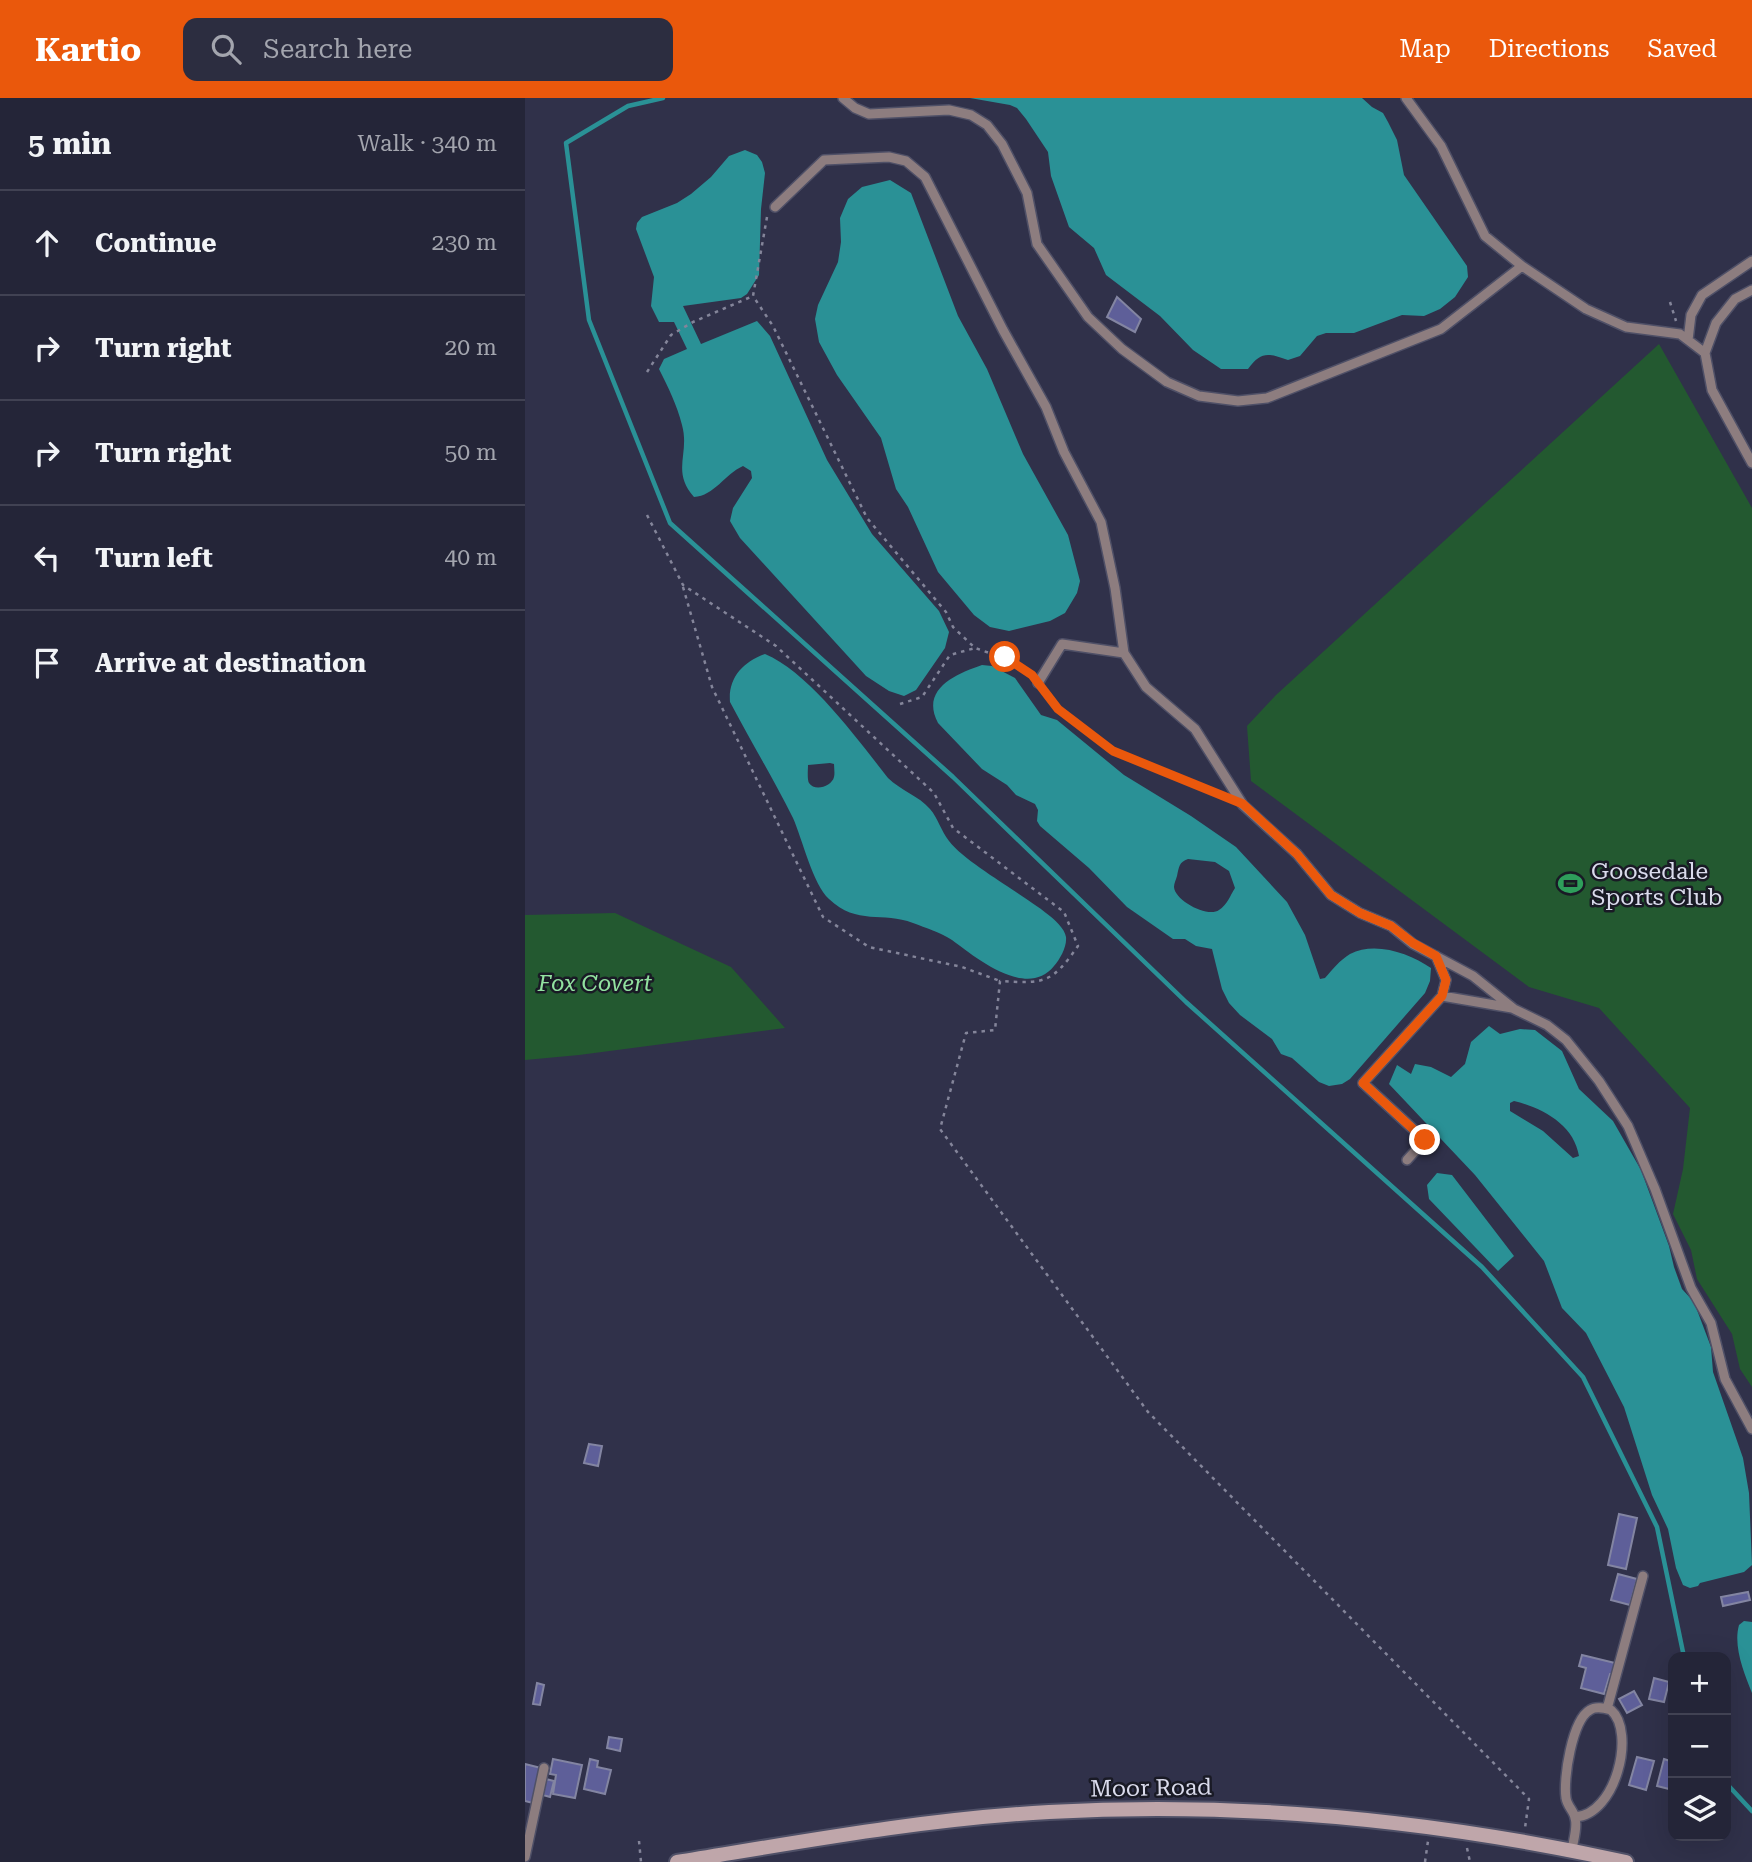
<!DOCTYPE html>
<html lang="en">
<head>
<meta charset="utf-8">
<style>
	:root { --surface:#242538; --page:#2c2d40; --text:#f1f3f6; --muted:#a3a5ae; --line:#414253; --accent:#ea580c }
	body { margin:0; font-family:"Roboto Serif",serif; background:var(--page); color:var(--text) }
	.controls { position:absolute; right:21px; bottom:21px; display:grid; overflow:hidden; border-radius:14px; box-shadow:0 7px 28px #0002 }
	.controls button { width:63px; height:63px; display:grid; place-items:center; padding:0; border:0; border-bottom:2px solid var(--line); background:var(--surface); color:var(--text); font:35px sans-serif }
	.stop { position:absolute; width:21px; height:21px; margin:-16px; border:5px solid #ea580c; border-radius:50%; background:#fff }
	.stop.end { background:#ea580c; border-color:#fff; box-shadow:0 2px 7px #0008 }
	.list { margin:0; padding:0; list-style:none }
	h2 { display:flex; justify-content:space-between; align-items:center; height:91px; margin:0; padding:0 28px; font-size:30px }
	h2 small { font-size:23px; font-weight:400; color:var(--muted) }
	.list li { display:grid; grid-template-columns:46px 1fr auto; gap:21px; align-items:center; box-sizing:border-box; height:105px; padding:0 28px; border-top:2px solid var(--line) }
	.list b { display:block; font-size:26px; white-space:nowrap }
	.list em { font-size:23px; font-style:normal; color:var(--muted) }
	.icon { flex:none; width:38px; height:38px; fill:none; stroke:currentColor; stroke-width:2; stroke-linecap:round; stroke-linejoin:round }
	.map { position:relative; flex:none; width:1227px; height:1764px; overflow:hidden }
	header { display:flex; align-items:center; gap:42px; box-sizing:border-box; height:98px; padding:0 35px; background:var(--accent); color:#fff }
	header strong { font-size:33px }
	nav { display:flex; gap:38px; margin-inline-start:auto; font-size:24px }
	.search { width:490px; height:63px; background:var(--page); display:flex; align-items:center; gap:18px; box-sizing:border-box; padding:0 24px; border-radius:14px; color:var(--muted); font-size:26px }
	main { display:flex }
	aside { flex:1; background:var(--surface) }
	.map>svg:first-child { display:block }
	.green { fill:#235930 }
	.water { fill:#2a9196; fill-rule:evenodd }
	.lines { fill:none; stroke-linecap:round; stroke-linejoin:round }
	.stream { stroke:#2a9196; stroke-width:4.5 }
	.building { fill:#5e5f99; stroke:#8385a2; stroke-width:2 }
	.lane-casing { stroke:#4f5067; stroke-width:12 }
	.secondary-casing { stroke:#4f5067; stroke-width:18 }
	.path { stroke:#84859a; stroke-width:2.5; stroke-dasharray:3.5 5; stroke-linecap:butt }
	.lane { stroke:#8d7d7f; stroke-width:9 }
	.secondary { stroke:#bfa6aa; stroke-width:14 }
	.route { stroke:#ea580c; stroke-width:9 }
	.labels { text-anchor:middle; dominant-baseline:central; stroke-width:5; stroke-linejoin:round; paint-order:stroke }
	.poi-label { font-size:23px; fill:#dadbec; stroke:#191a25; text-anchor:start }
	.park-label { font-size:23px; font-style:italic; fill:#92e2a0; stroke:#191a25 }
	.street-label { font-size:23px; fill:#dadbec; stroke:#191a25 }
</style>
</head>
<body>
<header>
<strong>Kartio</strong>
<div class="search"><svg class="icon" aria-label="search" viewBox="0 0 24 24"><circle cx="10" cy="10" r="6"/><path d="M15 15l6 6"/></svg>Search here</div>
<nav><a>Map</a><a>Directions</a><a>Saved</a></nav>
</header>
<main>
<aside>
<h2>5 min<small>Walk · 340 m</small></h2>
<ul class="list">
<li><svg class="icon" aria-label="ahead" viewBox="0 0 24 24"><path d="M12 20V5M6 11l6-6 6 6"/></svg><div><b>Continue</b></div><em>230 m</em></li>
<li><svg class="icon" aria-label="right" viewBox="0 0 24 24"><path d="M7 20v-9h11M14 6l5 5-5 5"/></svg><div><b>Turn right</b></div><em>20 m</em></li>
<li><svg class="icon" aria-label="right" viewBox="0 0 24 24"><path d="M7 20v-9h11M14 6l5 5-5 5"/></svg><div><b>Turn right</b></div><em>50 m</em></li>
<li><svg class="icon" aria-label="left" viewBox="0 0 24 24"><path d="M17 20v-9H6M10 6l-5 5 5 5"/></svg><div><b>Turn left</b></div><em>40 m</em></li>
<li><svg class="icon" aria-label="arrive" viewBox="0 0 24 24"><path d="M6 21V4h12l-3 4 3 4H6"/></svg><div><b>Arrive at destination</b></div></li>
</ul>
</aside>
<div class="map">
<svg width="1227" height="1764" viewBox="0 0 1227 1764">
	<rect width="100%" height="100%" fill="#30314a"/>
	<path class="green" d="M1134,246L1227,410V1289L1215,1271L1207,1236L1172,1181L1166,1152L1148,1116L1158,1071L1165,1010L1074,910L1004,889L726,683L722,628L751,597Z
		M90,815L206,869L260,930L54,957L0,962V817Z"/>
	<path class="water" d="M445,0H837L847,9L858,15L863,24L872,42L879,77L942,168L943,179L930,199L915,211L899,218L877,217L829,235H801L792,238L775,258L763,262C743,255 736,253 723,271H696L668,252L635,218L581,177L569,150L544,129L526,78L523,54L501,21L492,10L485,7Z
		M220,52L232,57L237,64L240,75L236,111L234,177L222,196L216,200L158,208L176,246L232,223L245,238L302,362L347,436L414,513L424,534L420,550L391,592L379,598L364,593L341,578L215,440L205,423L208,410L227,380L226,373L218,368C200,376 189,398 169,399C146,373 165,356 157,327C152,307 143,289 134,271L139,261L162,251L149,224H134L126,208L129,179L111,131L112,125L117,119L152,105L166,96L186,79L204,58Z
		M365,82L386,95L433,218L462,271L498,356L543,437L555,483L552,495L540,515L525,523L484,533L465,529L449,517L413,474L383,409L371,391L356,340L312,277L294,244L290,221L293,207L313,164L316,144L315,120L323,101L337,89Z
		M240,556C285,575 333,642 363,680C375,692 394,698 405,711C413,720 416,733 424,743C437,760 472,781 491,794C503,803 539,823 541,839C542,849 535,861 529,868C502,902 450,859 427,842C415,834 401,830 388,825C358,813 332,828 304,801C288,787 277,740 268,720C248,680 225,642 205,604C203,580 218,564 240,556ZM305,665L309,666C309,670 310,675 309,679C307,688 290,694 284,685C282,681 283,672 283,667Z
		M457,567L467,568L490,580L516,617L532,622L599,677L666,718L711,749L762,804L780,837L795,881L800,880C807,872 815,862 825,856C850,843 884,855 906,870L905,883L900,895L825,981L817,986L804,988L794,984L767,960L756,956L747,941L715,917L704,905L697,891L687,851L671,848L660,841H648L602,809L564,770L515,728L512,723L513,712L510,706L491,697L482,687L457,671L413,625C395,591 431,576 457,567ZM663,761L690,764L704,773L710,790C705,798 702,807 694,812C683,820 650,803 649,789C649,785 651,782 652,778C654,769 654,764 663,761Z
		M964,928L975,936L995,931L1010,932L1037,953L1054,991L1088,1023L1116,1072L1144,1148L1149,1169L1157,1191L1169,1204L1186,1249L1188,1274L1218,1360L1224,1395L1227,1467L1219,1474L1175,1485L1173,1488L1165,1490L1158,1487L1151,1470L1143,1431L1127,1397L1099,1309L1061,1235L1037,1210L1019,1163L950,1077L864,986L872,967L886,976L890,966L906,969L926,979L940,966L946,944ZM989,1003C1018,1010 1049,1027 1054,1058L1048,1060L1018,1033L985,1013V1005Z
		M912,1075L927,1077L989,1158L973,1173L904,1101L902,1087Z
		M1219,1523L1227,1524V1595C1219,1575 1208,1548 1214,1527Z"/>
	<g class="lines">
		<path class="stream" d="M138,0L103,8L41,45L64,222L145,425L428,679L661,904L957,1169L1058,1279L1132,1429L1159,1559
			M1201,1685L1227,1713"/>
	</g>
	<path class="building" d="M592,199L616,221L610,234L582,219Z
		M64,1346L77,1348L73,1368L59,1365Z
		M1094,1416L1112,1420L1101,1471L1083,1467Z
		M1093,1476L1112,1481L1105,1507L1086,1502Z
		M1223,1494L1225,1502L1198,1508L1196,1499Z
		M1057,1557L1090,1565L1088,1576H1085L1079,1596L1056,1590L1061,1570L1054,1568Z
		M1129,1580L1144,1584L1139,1604L1124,1601Z
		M12,1585L19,1587L15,1607L8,1606Z
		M1109,1593L1117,1607L1102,1615L1094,1601Z
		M84,1639L97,1641L95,1653L82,1650Z
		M1112,1659L1129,1663L1121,1692L1104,1687Z
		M28,1661L57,1667L50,1700L28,1696L31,1677L25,1676Z
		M65,1661L73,1663L72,1669L86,1672L80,1696L59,1691Z
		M1139,1661L1148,1664V1700H1145L1148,1692L1132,1688Z
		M0,1666L16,1670L8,1705L0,1703Z
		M21,1681L29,1683L25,1699L18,1697Z"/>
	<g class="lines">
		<defs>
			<path id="lane" d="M318,0L330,10L344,16L424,12L446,17L462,27L477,46L502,95L512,146L563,219L597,251L642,284L674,298L713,303L742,300L916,231L997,168
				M881,0L916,48L960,138L997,168L1061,211L1101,229L1155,236L1180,255
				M250,109L299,62L364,59L381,63L400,79L478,232L521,309L539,354L576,424L590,490L599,555L621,589L670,631L718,707L772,756L806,797L835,815L866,828L888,846L948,878L989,911L1022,927L1041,942L1074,983L1103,1028L1130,1091L1166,1190L1186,1225L1200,1281L1227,1331
				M1227,192L1210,201L1191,225L1180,255L1187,292L1227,365
				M1163,242L1166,217L1177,197L1227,163
				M513,585L537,546L599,555
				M911,858L921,882L917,898
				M882,1062L900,1042L838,985L917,898L987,910
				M1082,1611L1118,1478
				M1047,1752C1048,1743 1053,1729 1050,1720C1049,1713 1042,1708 1041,1700C1038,1681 1047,1622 1065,1612C1071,1608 1079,1610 1086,1612C1111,1634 1091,1717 1050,1719
				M0,1759L19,1670"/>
			<path id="secondary" d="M152,1764C275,1744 399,1721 524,1714C719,1703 910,1722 1101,1764"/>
		</defs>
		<use href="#lane" class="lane-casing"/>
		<use href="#secondary" class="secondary-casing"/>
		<path class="path" d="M242,119L228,198L248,228L342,420L421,514L428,529L450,550L479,560L505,575
			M1145,204L1151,223
			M122,274L146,237L168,224L228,198
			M122,417L158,487L251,548L409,695L428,730L539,814L553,848C527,885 520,886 475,883L470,932L441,935L415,1031L623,1314L1004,1701L1000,1730
			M158,489L187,589L298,819L344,849L437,869L475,883
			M520,594C563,651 636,672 699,699
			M375,606L397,599L425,557L450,550
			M114,1743L116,1764
			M942,1750L945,1764
			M900,1764L903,1743"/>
		<use href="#lane" class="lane"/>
		<use href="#secondary" class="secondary"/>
	</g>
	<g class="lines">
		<path class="route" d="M480,559L507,577L533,611L588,653L718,706L772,756L806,797L835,815L866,828L888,845L911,858L921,882L917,898L838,985L900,1042"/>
	</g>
	<defs>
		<symbol id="stadium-bare" viewBox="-9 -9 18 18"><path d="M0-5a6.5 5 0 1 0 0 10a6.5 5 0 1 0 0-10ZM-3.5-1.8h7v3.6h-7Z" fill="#2e9e5b" stroke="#191a25" stroke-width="2.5" paint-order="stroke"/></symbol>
	</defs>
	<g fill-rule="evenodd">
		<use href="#stadium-bare" x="1028" y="768" width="35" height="35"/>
	</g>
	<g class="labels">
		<g class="poi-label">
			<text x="1066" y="773">Goosedale<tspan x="1066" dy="26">Sports Club</tspan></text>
		</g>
		<g class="park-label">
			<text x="70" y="885">Fox Covert</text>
		</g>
		<g class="street-label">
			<text transform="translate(626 1690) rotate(-1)">Moor Road</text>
		</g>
	</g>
</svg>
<div class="controls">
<button>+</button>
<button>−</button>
<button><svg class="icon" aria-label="layers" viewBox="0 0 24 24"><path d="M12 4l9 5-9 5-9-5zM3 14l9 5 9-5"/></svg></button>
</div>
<div class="stop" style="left:480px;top:559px"></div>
<div class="stop end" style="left:900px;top:1042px"></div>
</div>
</main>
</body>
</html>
